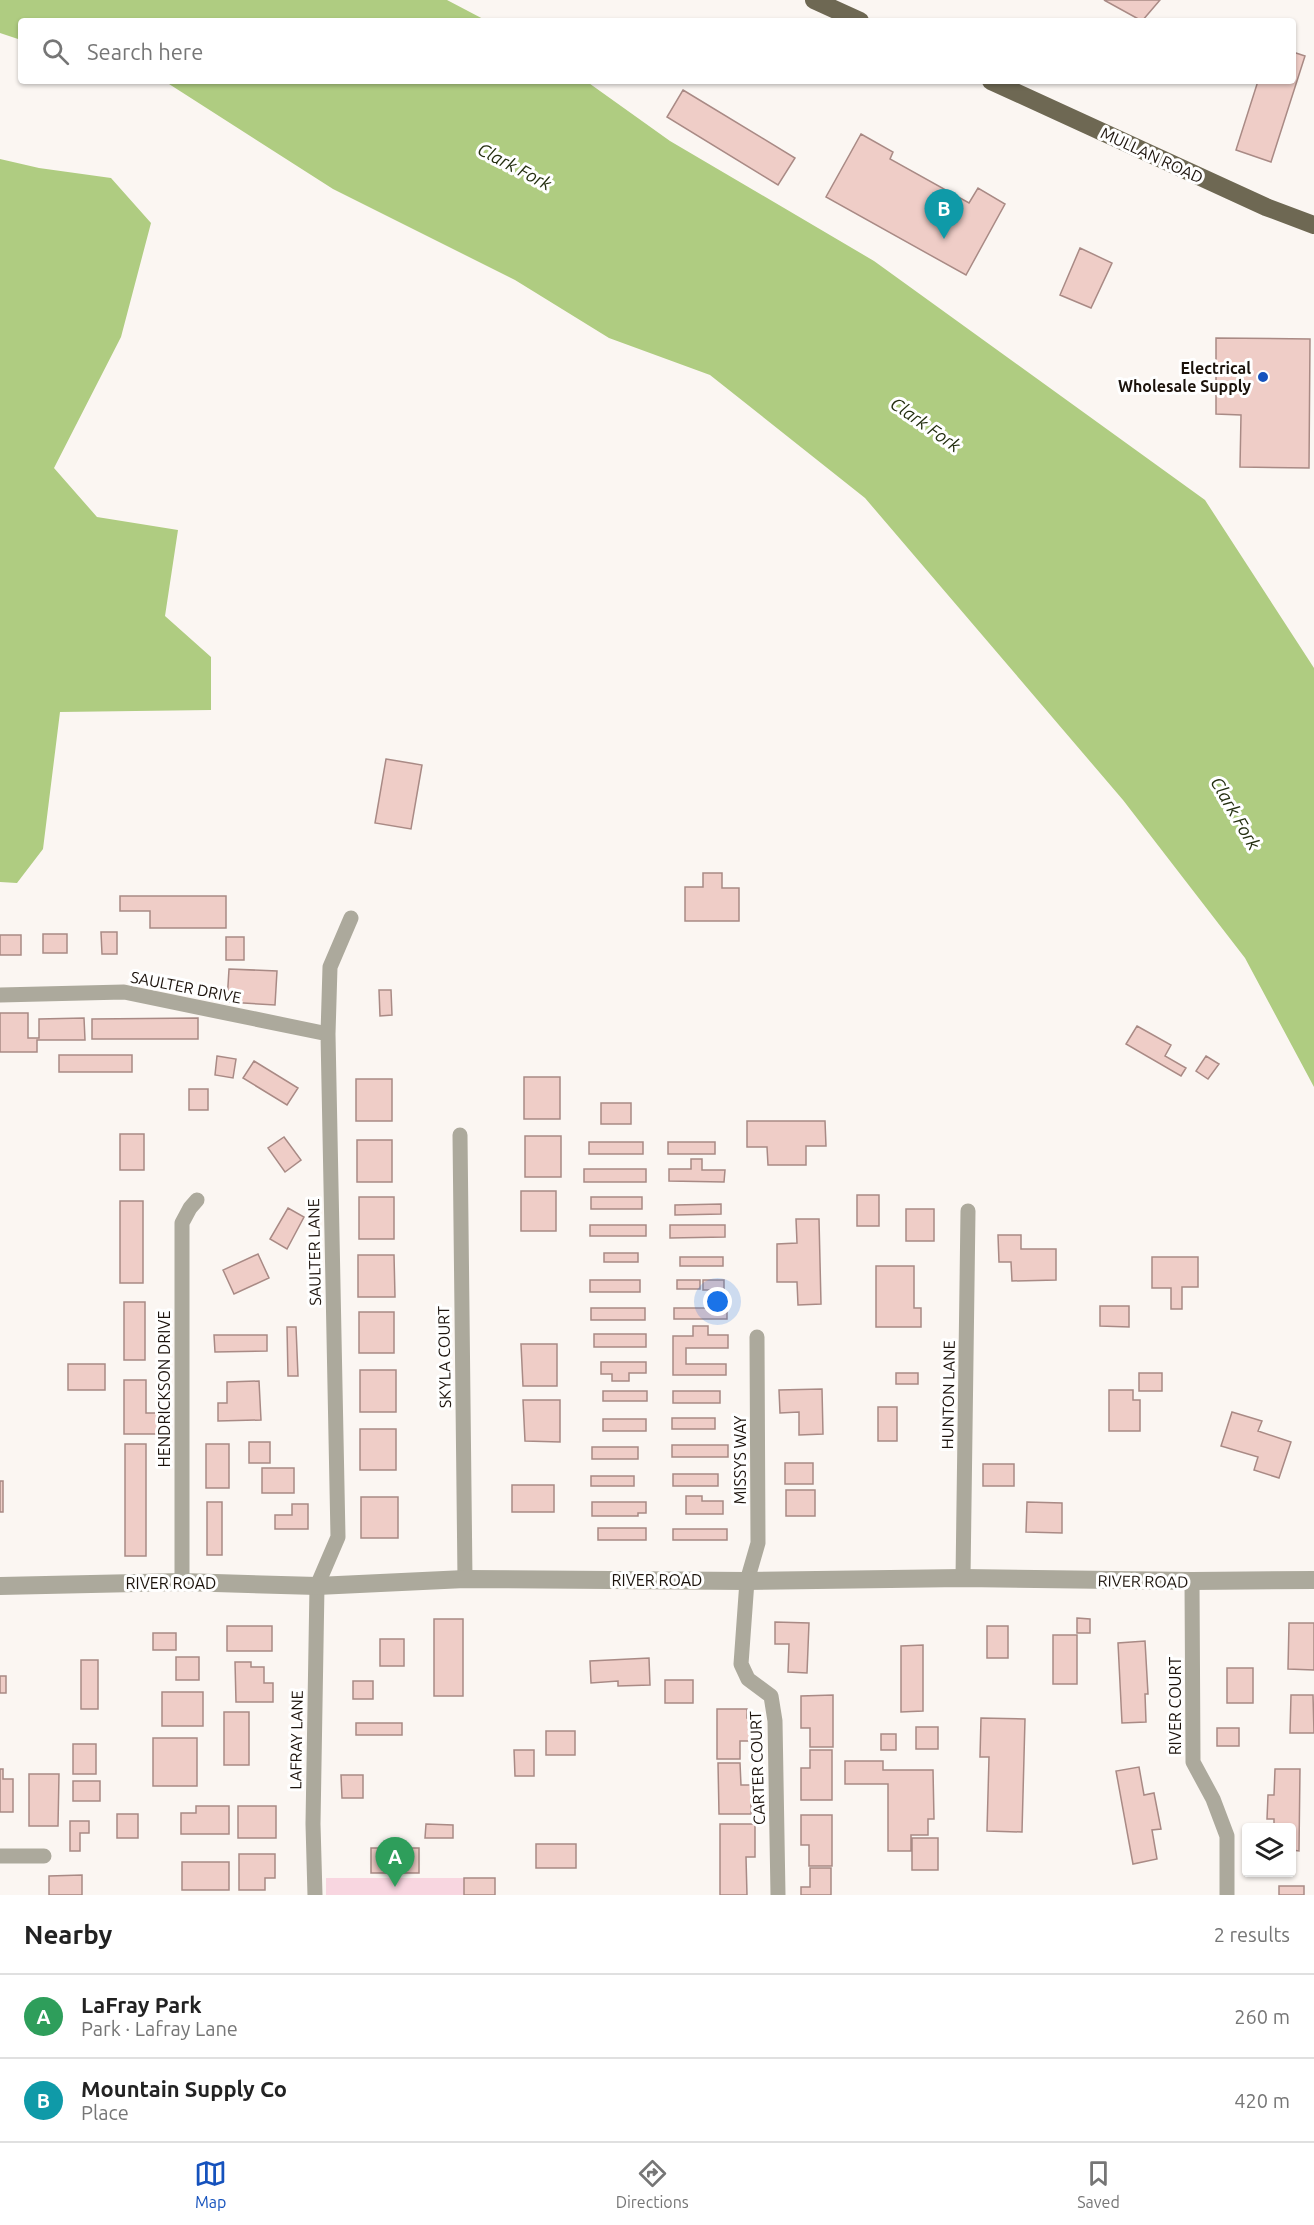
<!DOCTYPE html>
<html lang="en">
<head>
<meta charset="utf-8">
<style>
	:root { --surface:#fff; --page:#f6f6f6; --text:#222; --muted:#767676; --line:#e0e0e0; --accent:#1552bd }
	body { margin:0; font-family:Ubuntu,sans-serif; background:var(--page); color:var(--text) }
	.controls { position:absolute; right:18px; bottom:18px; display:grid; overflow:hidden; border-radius:6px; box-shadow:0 2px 4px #0004 }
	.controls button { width:54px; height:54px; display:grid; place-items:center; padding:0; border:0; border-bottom:2px solid var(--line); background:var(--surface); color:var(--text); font:30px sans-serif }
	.you { position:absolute; left:718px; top:1302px; width:21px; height:21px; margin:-15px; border:4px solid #fff; border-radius:50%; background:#1a73e8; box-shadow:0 0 0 9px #1a73e833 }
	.badge { display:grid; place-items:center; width:39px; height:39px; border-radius:50%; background:var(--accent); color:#fff; font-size:20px; font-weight:700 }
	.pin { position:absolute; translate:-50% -50px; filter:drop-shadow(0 2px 3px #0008) }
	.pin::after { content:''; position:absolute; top:32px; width:21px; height:18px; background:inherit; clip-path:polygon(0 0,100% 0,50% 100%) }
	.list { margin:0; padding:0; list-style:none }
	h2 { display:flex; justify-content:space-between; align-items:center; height:78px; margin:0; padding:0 24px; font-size:26px }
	h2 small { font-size:20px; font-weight:400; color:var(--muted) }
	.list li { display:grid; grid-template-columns:39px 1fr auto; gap:18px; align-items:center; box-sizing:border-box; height:84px; padding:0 24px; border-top:2px solid var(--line) }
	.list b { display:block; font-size:22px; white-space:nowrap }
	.list p { margin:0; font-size:20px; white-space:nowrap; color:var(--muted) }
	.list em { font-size:20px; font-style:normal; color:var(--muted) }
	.icon { flex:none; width:33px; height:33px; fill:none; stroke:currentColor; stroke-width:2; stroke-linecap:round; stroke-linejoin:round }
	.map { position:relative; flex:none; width:1314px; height:1895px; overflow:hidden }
	.search { position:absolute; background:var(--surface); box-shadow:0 2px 4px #0004; left:18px; right:18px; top:18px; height:66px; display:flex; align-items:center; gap:15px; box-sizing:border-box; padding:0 21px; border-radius:6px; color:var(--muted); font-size:22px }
	.sheet { height:246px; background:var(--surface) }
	nav { display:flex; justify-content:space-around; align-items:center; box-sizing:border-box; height:84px; border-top:2px solid var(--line); background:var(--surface); font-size:16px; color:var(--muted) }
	nav a { display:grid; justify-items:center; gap:3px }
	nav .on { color:var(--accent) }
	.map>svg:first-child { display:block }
	.green { fill:#f8d6e0 }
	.water { fill:#afcc81 }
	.building { fill:#efcdc7; stroke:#a98a85; stroke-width:1.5 }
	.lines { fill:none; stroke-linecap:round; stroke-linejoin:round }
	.minor { stroke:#aca99c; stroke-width:15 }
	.tertiary { stroke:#aca99c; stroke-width:18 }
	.primary { stroke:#6e6853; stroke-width:18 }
	.poi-dot { fill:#1552bd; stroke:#fff; stroke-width:2 }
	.labels { text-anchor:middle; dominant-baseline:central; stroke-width:6; stroke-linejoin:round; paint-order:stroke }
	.street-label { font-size:16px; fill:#1c130c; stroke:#fff }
	.poi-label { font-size:16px; font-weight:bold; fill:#1c130c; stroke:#fff; text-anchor:end }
	.water-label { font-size:18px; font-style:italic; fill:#242f10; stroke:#fff }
</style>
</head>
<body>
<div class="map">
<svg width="1314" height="1895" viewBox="0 0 1314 1895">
	<rect width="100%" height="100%" fill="#fbf6f2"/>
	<path class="green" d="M326,1878H464V1895H326Z"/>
	<path class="water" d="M0,0H447L487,21H21V40L0,33Z
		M160,81H586L670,141L874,261L1205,500L1314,668V1087L1245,958L1123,800L865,498L710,375L609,338L515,280L333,189L169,84Z
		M0,159L39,168L111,178L151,223L121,337L54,468L97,517L178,530L165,616L211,657V710L60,712L43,849L17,883L0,882Z"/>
	<path class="building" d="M1104,0H1160L1142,21Z
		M1293,52L1305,56L1271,162L1236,150L1258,81H1293Z
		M683,90L795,158L778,185L667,117Z
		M861,134L893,152L890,159L969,203L978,188L1005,204L966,275L826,197Z
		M1080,248L1112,263L1091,308L1060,295Z
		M1216,338L1310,339L1309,468L1240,467L1241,415L1216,414Z
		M386,759L422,765L411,829L375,823Z
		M703,873H722V888H739V921H685V887H703Z
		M120,896H226V928H150V911H120Z
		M101,932H117V954H102Z
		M43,934H67V953H43Z
		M0,935H21V955H0Z
		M226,937H244V960H226Z
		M229,969L277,971L275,1005L227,1002Z
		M379,990H391L392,1015L380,1016Z
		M0,1013H28V1038H39V1019L84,1018L85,1040H37V1052H0Z
		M198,1018V1039H92V1019Z
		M1137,1026L1171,1045L1165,1056L1186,1068L1181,1076L1126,1044Z
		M59,1055H132V1072H59Z
		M217,1056L236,1059L233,1078L215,1075Z
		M1206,1056L1219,1064L1208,1079L1196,1071Z
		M254,1061L298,1088L287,1105L243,1078Z
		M524,1077H560V1119H524Z
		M356,1079H392V1121H356Z
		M189,1089H208V1110H189Z
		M601,1103H631V1124H601Z
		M747,1121H825L826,1146H806V1165H768L767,1147H747Z
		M120,1134H144V1170H120Z
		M525,1136H561V1177H525Z
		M284,1137L301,1160L285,1172L268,1148Z
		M357,1140H392V1182H357Z
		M589,1142H643V1154H589Z
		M668,1142H715V1154H668Z
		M691,1159H702V1170H725L724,1182L669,1181V1169H691Z
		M584,1169H646V1182H584Z
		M521,1191H556V1231H521Z
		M857,1195H879V1226H857Z
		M359,1197H394V1239H359Z
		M591,1197H642V1209H591Z
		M120,1201H143V1283H120Z
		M721,1204V1214L675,1215V1205Z
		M288,1208L304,1217L287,1249L270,1239Z
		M906,1209H934V1241H906Z
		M796,1219H819L821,1304L798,1305L797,1282H777V1244L797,1243Z
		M590,1225H646V1236H590Z
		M670,1225H725V1237L670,1238Z
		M998,1235H1021V1249H1056V1280L1012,1281L1011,1262H999Z
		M604,1253H638V1262H604Z
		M258,1254L269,1278L234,1294L223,1270Z
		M358,1255H394L395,1297H358Z
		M680,1257H723V1266H680Z
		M1152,1257H1198V1287H1182V1309H1171V1288H1152Z
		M876,1266H914V1308H921V1327H876Z
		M590,1280H640V1292H590Z
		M677,1280H700V1289H677Z
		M703,1280H724V1290H703Z
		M124,1302H145V1360H124Z
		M1100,1306H1129V1327L1100,1326Z
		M591,1308H645V1320H591Z
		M674,1308H727V1319H674Z
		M359,1312H394V1353H359Z
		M693,1326H708V1335H728V1348H686V1364H726V1375H673V1336H693Z
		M287,1327H296L298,1376H288Z
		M594,1334H646V1347H594Z
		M214,1335H267V1351L215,1352Z
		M521,1344H557V1386H523Z
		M601,1362H646V1373H629V1381H612V1374H601Z
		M68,1364H105V1390H68Z
		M360,1370H396V1412H360Z
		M896,1373H918V1384H896Z
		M1139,1373H1162V1391H1139Z
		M124,1380H146V1413H160V1434H124Z
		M259,1381L261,1420L218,1421V1403H227V1382Z
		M822,1389L823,1434L799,1435V1412L780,1413L779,1390Z
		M1109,1390H1133V1400H1140V1431H1109Z
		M603,1391H647V1401H603Z
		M673,1391H720V1403H673Z
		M523,1400H560V1442L525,1441Z
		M878,1407H897V1441H878Z
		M1232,1412L1262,1421L1258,1431L1291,1442L1279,1478L1254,1470L1258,1457L1221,1446Z
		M672,1418H715V1429H672Z
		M603,1419H646V1431H603Z
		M360,1429H396V1470H360Z
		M249,1442H270V1463H249Z
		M125,1444H146V1556H125Z
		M206,1444H229V1488H206Z
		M672,1445H728V1457H672Z
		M592,1447H638V1459H592Z
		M785,1463H813V1484H785Z
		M983,1464H1014V1486H983Z
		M262,1468H294V1493H262Z
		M673,1474H718V1486H673Z
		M591,1476H634V1486H591Z
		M0,1481H3V1512H0Z
		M512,1485H554V1512H512Z
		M786,1490H815V1516H786Z
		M686,1496H702V1501H723V1514H686Z
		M361,1497H398V1538H361Z
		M207,1502H222V1555H207Z
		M592,1502H646V1513H638V1516H592Z
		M1027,1502L1062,1503V1533L1026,1532Z
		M292,1504H308V1529H275V1515H292Z
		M598,1528H646V1540H598Z
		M673,1529H727V1540H673Z
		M1077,1618L1090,1619V1633H1077Z
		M434,1619H463V1696H434Z
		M775,1622L809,1623L807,1673L788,1672L789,1644H775Z
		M1289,1623H1314V1670L1288,1669Z
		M227,1626H272V1651H227Z
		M987,1626H1008V1658H987Z
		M153,1633H176V1650H153Z
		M1053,1635H1077V1684H1053Z
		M380,1639H404V1666H380Z
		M1145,1641L1148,1694H1145L1146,1722L1122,1723L1118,1643Z
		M923,1645V1711L901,1712V1646Z
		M176,1657H199V1680H176Z
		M649,1658L650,1685L618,1686V1681L591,1683L590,1661Z
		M81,1660H98V1709H81Z
		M235,1662H251V1667H264V1683H273V1702H236Z
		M1227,1668H1253V1703H1227Z
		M0,1676H6V1693H0Z
		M665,1680H693V1703H665Z
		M353,1681H373V1699H353Z
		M162,1692H203V1726H162Z
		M833,1695V1747H810V1728H801V1696Z
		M1291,1695H1313L1314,1733H1290Z
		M717,1709H747V1718H754L753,1741H740V1759H717Z
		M224,1712H249V1765H224Z
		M981,1718L1025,1719L1022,1832L987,1831L989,1757H980Z
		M356,1723H402V1735H356Z
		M916,1727H938V1749H916Z
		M1217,1728H1239V1746H1217Z
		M546,1731H575V1755H546Z
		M881,1734H896V1750H881Z
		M153,1738H197V1786H153Z
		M73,1744H96V1774H73Z
		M514,1750H534V1776H515Z
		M810,1750H832V1800H801V1768H810Z
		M845,1761H883V1770H933L934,1819H928V1835H911V1851H888V1784H845Z
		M718,1763H740L741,1785H751V1814H719Z
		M1139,1767L1144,1795L1154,1793L1161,1829L1152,1830L1157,1859L1133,1864L1116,1771Z
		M0,1769H3V1779H13V1812H0Z
		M1275,1769H1300L1299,1851L1292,1850V1828H1274V1819H1267L1268,1795H1274Z
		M29,1774H59L58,1826H29Z
		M341,1775H363V1798H342Z
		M73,1781H100V1801H73Z
		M196,1806H229V1834H181V1813H196Z
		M238,1806H276V1838H238Z
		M117,1814H138V1838H117Z
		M801,1815H832V1866H809V1845H801Z
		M70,1821H89V1833H80V1851H70Z
		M426,1824L453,1825V1838H425Z
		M720,1824H755V1857H746L747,1895H720Z
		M912,1838H938V1870H912Z
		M536,1844H576V1868H536Z
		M371,1848H419V1873H371Z
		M239,1854H275V1878H265V1890H239Z
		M182,1862H229V1890H182Z
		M810,1868H831V1895H801V1887H810Z
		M82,1875V1895H49V1876Z
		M464,1878H495V1895H464Z
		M1279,1886H1304V1895H1279Z"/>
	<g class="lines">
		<path class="minor" d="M0,995L124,992L328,1034
			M460,1135L465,1579
			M757,1337L758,1543L747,1581L741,1664L748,1679L771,1696L775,1721L778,1895
			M963,1578L968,1211
			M1192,1581L1193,1762L1213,1799L1227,1836V1895
			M182,1582V1223L190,1208L197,1200
			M0,1856H44
			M315,1895L313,1824L317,1586L338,1537L328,1034L330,967L351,918"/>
		<path class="tertiary" d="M0,1586L182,1582L317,1586L465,1579L747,1581L963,1578L1192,1581L1314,1580"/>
		<path class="primary" d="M814,0L860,21
			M991,81L1266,207L1314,225"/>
	</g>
	<circle class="poi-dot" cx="1263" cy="377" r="6"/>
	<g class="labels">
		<g class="street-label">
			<text transform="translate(1152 155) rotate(25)">MULLAN ROAD</text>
			<text transform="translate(186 987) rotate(11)">SAULTER DRIVE</text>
			<text transform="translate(314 1252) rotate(-91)">SAULTER LANE</text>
			<text transform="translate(444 1357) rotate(-91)">SKYLA COURT</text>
			<text transform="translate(164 1389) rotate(-90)">HENDRICKSON DRIVE</text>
			<text transform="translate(948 1395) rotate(-89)">HUNTON LANE</text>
			<text transform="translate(740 1460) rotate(-90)">MISSYS WAY</text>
			<text x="657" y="1580">RIVER ROAD</text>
			<text transform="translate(1143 1581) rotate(1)">RIVER ROAD</text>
			<text x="171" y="1583">RIVER ROAD</text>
			<text transform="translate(1175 1706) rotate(-90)">RIVER COURT</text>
			<text transform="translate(296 1740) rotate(-89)">LAFRAY LANE</text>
			<text transform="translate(757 1768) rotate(-92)">CARTER COURT</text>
		</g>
		<g class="poi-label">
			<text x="1251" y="368">Electrical<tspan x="1251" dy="18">Wholesale Supply</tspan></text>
		</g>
		<g class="water-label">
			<text transform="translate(515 166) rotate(28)">Clark Fork</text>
			<text transform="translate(926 424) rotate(35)">Clark Fork</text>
			<text transform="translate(1236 813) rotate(60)">Clark Fork</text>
		</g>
	</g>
</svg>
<div class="controls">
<button><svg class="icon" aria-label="layers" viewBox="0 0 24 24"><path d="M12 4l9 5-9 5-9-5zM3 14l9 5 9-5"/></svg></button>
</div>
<div class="you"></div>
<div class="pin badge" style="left:395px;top:1887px;background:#2e9e5b">A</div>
<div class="pin badge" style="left:944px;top:239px;background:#0f9aa8">B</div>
<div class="search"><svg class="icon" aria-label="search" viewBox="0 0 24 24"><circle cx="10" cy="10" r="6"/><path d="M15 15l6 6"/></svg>Search here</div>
</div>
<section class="sheet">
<h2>Nearby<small>2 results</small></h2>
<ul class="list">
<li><span class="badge" style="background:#2e9e5b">A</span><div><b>LaFray Park</b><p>Park · Lafray Lane</p></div><em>260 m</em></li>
<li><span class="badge" style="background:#0f9aa8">B</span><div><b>Mountain Supply Co</b><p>Place</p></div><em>420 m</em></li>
</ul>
</section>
<nav>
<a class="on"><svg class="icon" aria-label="map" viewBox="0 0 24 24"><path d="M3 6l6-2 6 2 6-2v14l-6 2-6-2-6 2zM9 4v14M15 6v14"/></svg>Map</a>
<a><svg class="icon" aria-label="directions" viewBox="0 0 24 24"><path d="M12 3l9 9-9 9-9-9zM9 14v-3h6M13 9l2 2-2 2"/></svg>Directions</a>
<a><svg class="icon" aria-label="saved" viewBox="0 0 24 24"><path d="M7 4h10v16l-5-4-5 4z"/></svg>Saved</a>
</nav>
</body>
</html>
